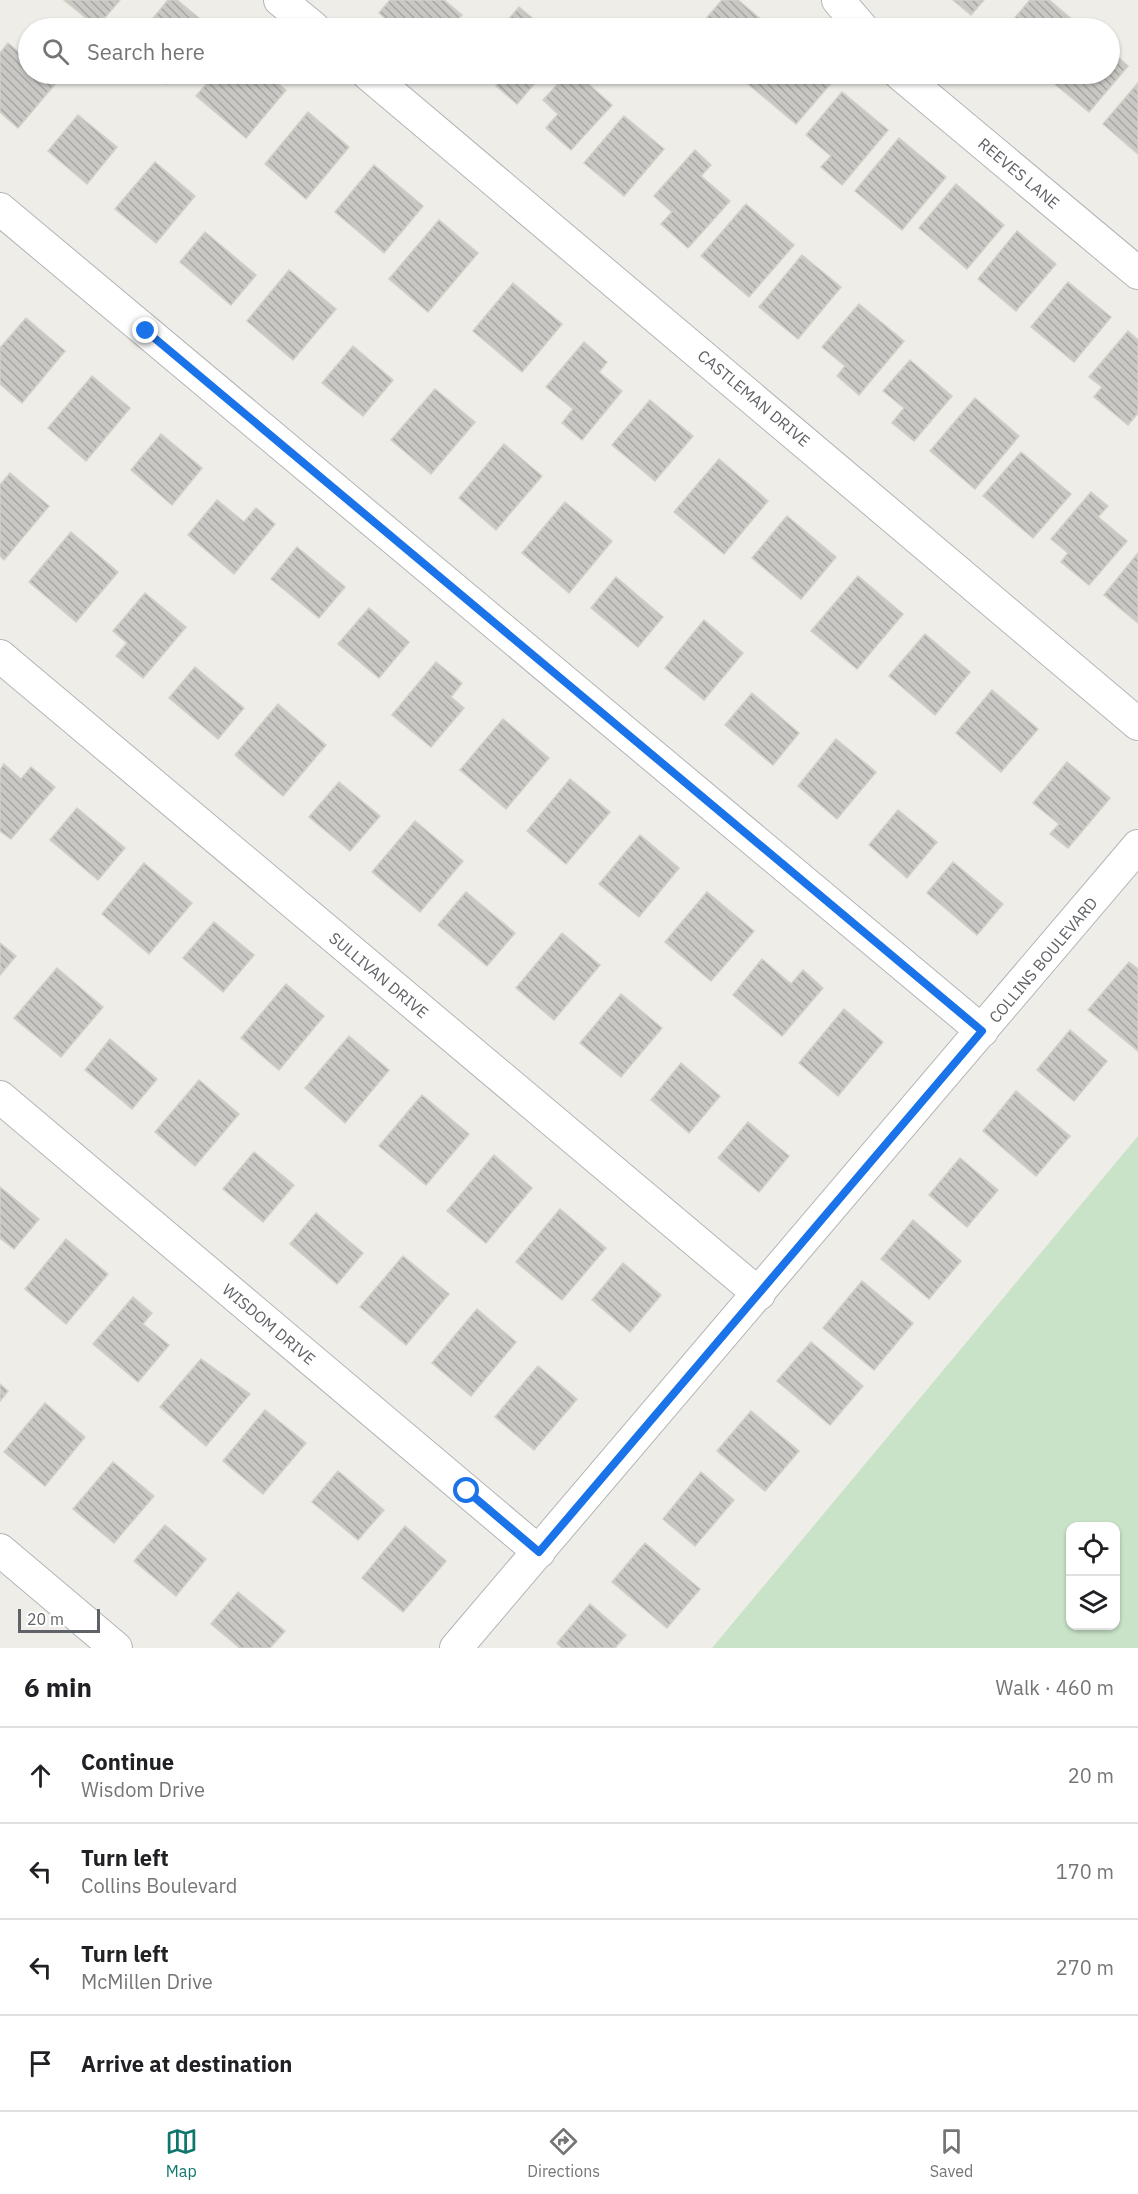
<!DOCTYPE html>
<html lang="en">
<head>
<meta charset="utf-8">
<style>
	:root { --surface:#fff; --page:#f6f6f6; --text:#202124; --muted:#757577; --line:#e0e0e0; --accent:#0f766e }
	body { margin:0; font-family:"IBM Plex Sans",sans-serif; background:var(--page); color:var(--text) }
	.controls { position:absolute; right:18px; bottom:18px; display:grid; overflow:hidden; border-radius:12px; box-shadow:0 2px 4px #0004 }
	.controls button { width:54px; height:54px; display:grid; place-items:center; padding:0; border:0; border-bottom:2px solid var(--line); background:var(--surface); color:var(--text); font:30px sans-serif }
	.scale { position:absolute; left:18px; bottom:15px; width:82px; box-sizing:border-box; padding-left:6px; border:3px solid #5f6266; border-top:0; font-size:16px; line-height:21px; white-space:nowrap; color:#5f6266; -webkit-text-stroke:4px #fff; paint-order:stroke }
	.stop { position:absolute; width:18px; height:18px; margin:-14px; border:4px solid #1a73e8; border-radius:50%; background:#fff }
	.stop.end { background:#1a73e8; border-color:#fff; box-shadow:0 2px 6px #0008 }
	.list { margin:0; padding:0; list-style:none }
	h2 { display:flex; justify-content:space-between; align-items:center; height:78px; margin:0; padding:0 24px; font-size:26px }
	h2 small { font-size:20px; font-weight:400; color:var(--muted) }
	.list li { display:grid; grid-template-columns:39px 1fr auto; gap:18px; align-items:center; box-sizing:border-box; height:96px; padding:0 24px; border-top:2px solid var(--line) }
	.list b { display:block; font-size:22px; white-space:nowrap }
	.list p { margin:0; font-size:20px; white-space:nowrap; color:var(--muted) }
	.list em { font-size:20px; font-style:normal; color:var(--muted) }
	.icon { flex:none; width:33px; height:33px; fill:none; stroke:currentColor; stroke-width:2; stroke-linecap:round; stroke-linejoin:round }
	.map { position:relative; flex:none; width:1138px; height:1648px; overflow:hidden }
	.search { position:absolute; background:var(--surface); box-shadow:0 2px 4px #0004; left:18px; right:18px; top:18px; height:66px; display:flex; align-items:center; gap:15px; box-sizing:border-box; padding:0 21px; border-radius:33px; color:var(--muted); font-size:22px }
	.sheet { height:462px; background:var(--surface) }
	nav { display:flex; justify-content:space-around; align-items:center; box-sizing:border-box; height:84px; border-top:2px solid var(--line); background:var(--surface); font-size:16px; color:var(--muted) }
	nav a { display:grid; justify-items:center; gap:3px }
	nav .on { color:var(--accent) }
	.map>svg:first-child { display:block }
	.green { fill:#c9e3c8; fill-rule:evenodd }
	.building { fill:url(#building-back-hatch); stroke:#d3cfc7; stroke-width:1.5 }
	.lines { fill:none; stroke-linecap:round; stroke-linejoin:round }
	.minor-casing { stroke:#b2b4b8; stroke-width:34 }
	.minor { stroke:#fff; stroke-width:32 }
	.route { stroke:#1a73e8; stroke-width:8 }
	.labels { text-anchor:middle; dominant-baseline:central; stroke-width:4.5; stroke-linejoin:round; paint-order:stroke }
	.street-label { font-size:16px; fill:#5f6266; stroke:#fff }
</style>
</head>
<body>
<div class="map">
<svg width="1138" height="1648" viewBox="0 0 1138 1648">
	<defs>
		<pattern id="building-back-hatch" width="6" height="6" patternUnits="userSpaceOnUse" patternTransform="scale(1.5)"><rect width="6" height="6" fill="#cac8c4"/><path d="M-1 5l2 2M0 0l6 6M5-1l2 2" fill="none" stroke="#a7a6a3"/></pattern>
	</defs>
	<rect width="100%" height="100%" fill="#efede8"/>
	<path class="green" d="M1138,1136V1648H712ZM1070,1526H1116V1626H1070Z"/>
	<path class="building" d="M64,0H120L97,27Z
		M168,0H177L211,28H145Z
		M390,0H444L462,15L450,28H397L379,13Z
		M722,0H738L770,27L698,28Z
		M953,0H984L971,15Z
		M1030,0H1049L1074,21L1068,28H1006Z
		M519,7L538,23L533,28H501Z
		M8,43L28,60V74H44L56,83L18,128L0,112V53Z
		M1110,50L1128,66L1089,112L1051,81L1057,74H1110Z
		M153,74H175L166,84Z
		M215,74H266L286,90L246,138L196,96Z
		M501,74H543L517,104L496,86L504,76Z
		M567,74H577L612,105L571,150L546,128L558,114L543,100Z
		M756,74H824L833,81L796,124L747,83Z
		M1138,83V154L1103,124Z
		M842,92L888,130L842,185L821,167L831,156L806,135Z
		M308,112L349,147L306,199L265,164Z
		M78,115L117,147L87,184L48,151Z
		M624,116L664,149L624,196L584,163Z
		M899,138L946,177L902,230L855,191Z
		M695,150L711,165L701,176L730,201L688,248L661,224L672,212L654,196Z
		M155,162L195,196L156,243L115,209Z
		M374,165L423,206L384,253L335,212Z
		M956,184L1004,225L967,269L919,228Z
		M746,204L794,245L749,297L701,256Z
		M439,220L478,253L428,312L389,279Z
		M1017,231L1056,264L1016,311L978,279Z
		M205,232L256,275L231,305L180,262Z
		M802,255L841,287L798,339L759,307Z
		M289,270L336,309L293,360L247,321Z
		M1068,282L1111,317L1074,362L1031,327Z
		M513,283L562,324L522,372L473,331Z
		M859,304L904,341L859,395L837,376L845,366L822,347Z
		M26,318L65,351L22,403L0,384V348Z
		M1128,331L1138,340V413L1128,425L1094,397L1102,387L1089,377Z
		M584,342L607,362L599,372L622,391L582,440L562,423L573,409L546,387Z
		M353,346L393,380L363,416L322,383Z
		M910,360L952,396L914,441L892,423L904,408L883,391Z
		M92,376L130,408L86,461L48,428Z
		M435,389L475,422L431,474L391,440Z
		M975,398L1019,436L975,489L930,451Z
		M650,400L693,436L655,481L612,445Z
		M161,434L202,468L172,505L131,470Z
		M504,444L542,476L496,530L459,498Z
		M1021,452L1071,494L1033,538L983,496Z
		M719,459L768,501L724,554L674,512Z
		M10,473L49,506L4,560L0,556V485Z
		M1091,492L1108,506L1098,517L1127,541L1089,585L1061,562L1068,553L1051,539Z
		M217,500L244,522L256,508L275,524L234,574L188,535Z
		M565,502L612,541L569,593L522,553Z
		M787,516L836,557L801,599L752,558Z
		M71,532L118,572L76,622L29,582Z
		M297,547L345,587L319,618L271,579Z
		M1138,553V623L1104,595Z
		M858,576L903,614L857,669L811,631Z
		M616,577L663,617L638,647L591,608Z
		M145,593L186,627L143,678L116,656L127,643L113,631Z
		M369,608L409,642L379,678L338,644Z
		M704,620L743,653L704,700L665,668Z
		M925,634L970,672L935,715L889,676Z
		M436,662L462,683L451,697L464,708L431,747L392,715Z
		M195,667L244,708L218,739L169,698Z
		M992,690L1038,729L1001,772L956,733Z
		M752,693L799,733L773,765L725,725Z
		M278,704L326,745L283,796L235,755Z
		M503,719L549,758L506,809L460,770Z
		M836,739L876,772L837,819L798,786Z
		M1067,762L1110,798L1068,848L1050,834L1059,824L1033,803Z
		M4,764L21,779L31,767L55,787L11,839L0,831V770Z
		M570,779L610,812L566,864L527,831Z
		M339,782L380,816L350,851L309,817Z
		M77,808L125,848L98,880L50,840Z
		M898,810L937,842L907,878L869,845Z
		M415,821L463,861L420,912L372,872Z
		M640,835L679,868L639,917L599,884Z
		M953,862L1003,904L977,935L927,893Z
		M144,863L192,903L149,954L102,914Z
		M466,892L515,933L487,966L438,925Z
		M707,892L754,931L711,981L665,942Z
		M214,922L254,955L223,992L183,958Z
		M562,933L600,965L554,1020L516,988Z
		M0,943L16,956L0,975Z
		M762,959L791,984L803,970L823,988L782,1036L733,995Z
		M1129,962L1138,969V1051L1088,1010Z
		M57,968L103,1007L61,1057L14,1018Z
		M286,984L324,1016L279,1070L241,1038Z
		M621,994L662,1028L621,1077L580,1043Z
		M844,1009L883,1042L838,1096L799,1063Z
		M1070,1030L1107,1061L1074,1101L1037,1070Z
		M349,1036L389,1070L345,1123L305,1088Z
		M110,1039L157,1079L132,1109L85,1070Z
		M681,1063L720,1096L689,1133L651,1100Z
		M199,1080L239,1114L195,1166L155,1132Z
		M1016,1091L1070,1136L1036,1176L983,1131Z
		M422,1095L469,1134L426,1185L379,1146Z
		M748,1122L789,1156L759,1192L718,1158Z
		M254,1152L294,1185L263,1222L223,1189Z
		M494,1155L532,1188L486,1243L447,1211Z
		M960,1158L998,1190L967,1227L929,1195Z
		M0,1187L39,1219L14,1249L0,1238Z
		M560,1209L606,1248L562,1300L516,1262Z
		M316,1213L363,1253L337,1284L290,1244Z
		M913,1220L961,1261L929,1299L881,1259Z
		M66,1239L108,1274L66,1324L25,1289Z
		M403,1256L449,1294L406,1345L360,1307Z
		M623,1263L661,1295L630,1332L592,1300Z
		M862,1281L913,1323L874,1370L823,1328Z
		M133,1297L152,1313L143,1324L169,1345L138,1382L93,1344Z
		M477,1309L516,1342L471,1396L432,1363Z
		M811,1342L863,1386L830,1425L777,1381Z
		M201,1359L250,1394L206,1446L160,1407Z
		M538,1366L577,1399L534,1450L495,1417Z
		M0,1384L8,1391L0,1401Z
		M45,1403L85,1437L45,1486L4,1452Z
		M265,1410L306,1443L263,1494L223,1461Z
		M751,1411L799,1451L765,1491L717,1451Z
		M113,1462L154,1496L114,1543L73,1509Z
		M338,1471L384,1510L358,1540L312,1502Z
		M701,1472L734,1500L695,1546L663,1519Z
		M165,1525L206,1559L176,1596L134,1561Z
		M405,1526L446,1561L403,1612L362,1578Z
		M645,1543L700,1589L667,1628L612,1582Z
		M238,1592L285,1631L270,1648H240L211,1624Z
		M590,1604L626,1635L615,1648H562L557,1643Z"/>
	<g class="lines">
		<defs>
			<path id="minor" d="M280,0L314,28
				M838,0L862,28
				M368,74L1138,724
				M900,74L1138,273
				M0,209L982,1031
				M0,656L759,1294
				M0,1097L539,1552
				M0,1550L116,1648
				M456,1648L1138,846"/>
		</defs>
		<use href="#minor" class="minor-casing"/>
		<use href="#minor" class="minor"/>
	</g>
	<g class="lines">
		<path class="route" d="M146,331L982,1031L539,1552L467,1491"/>
	</g>
	<g class="labels">
		<g class="street-label">
			<text transform="translate(1019 173) rotate(40)">REEVES LANE</text>
			<text transform="translate(754 398) rotate(40)">CASTLEMAN DRIVE</text>
			<text transform="translate(1043 960) rotate(-50)">COLLINS BOULEVARD</text>
			<text transform="translate(379 975) rotate(40)">SULLIVAN DRIVE</text>
			<text transform="translate(269 1324) rotate(40)">WISDOM DRIVE</text>
		</g>
	</g>
</svg>
<div class="controls">
<button><svg class="icon" aria-label="locate" viewBox="0 0 24 24"><circle cx="12" cy="12" r="6"/><path d="M12 2v4M12 18v4M2 12h4M18 12h4"/></svg></button>
<button><svg class="icon" aria-label="layers" viewBox="0 0 24 24"><path d="M12 4l9 5-9 5-9-5zM3 14l9 5 9-5"/></svg></button>
</div>
<div class="scale">20 m</div>
<div class="stop" style="left:467px;top:1491px"></div>
<div class="stop end" style="left:146px;top:331px"></div>
<div class="search"><svg class="icon" aria-label="search" viewBox="0 0 24 24"><circle cx="10" cy="10" r="6"/><path d="M15 15l6 6"/></svg>Search here</div>
</div>
<section class="sheet">
<h2>6 min<small>Walk · 460 m</small></h2>
<ul class="list">
<li><svg class="icon" aria-label="ahead" viewBox="0 0 24 24"><path d="M12 20V5M6 11l6-6 6 6"/></svg><div><b>Continue</b><p>Wisdom Drive</p></div><em>20 m</em></li>
<li><svg class="icon" aria-label="left" viewBox="0 0 24 24"><path d="M17 20v-9H6M10 6l-5 5 5 5"/></svg><div><b>Turn left</b><p>Collins Boulevard</p></div><em>170 m</em></li>
<li><svg class="icon" aria-label="left" viewBox="0 0 24 24"><path d="M17 20v-9H6M10 6l-5 5 5 5"/></svg><div><b>Turn left</b><p>McMillen Drive</p></div><em>270 m</em></li>
<li><svg class="icon" aria-label="arrive" viewBox="0 0 24 24"><path d="M6 21V4h12l-3 4 3 4H6"/></svg><div><b>Arrive at destination</b></div></li>
</ul>
</section>
<nav>
<a class="on"><svg class="icon" aria-label="map" viewBox="0 0 24 24"><path d="M3 6l6-2 6 2 6-2v14l-6 2-6-2-6 2zM9 4v14M15 6v14"/></svg>Map</a>
<a><svg class="icon" aria-label="directions" viewBox="0 0 24 24"><path d="M12 3l9 9-9 9-9-9zM9 14v-3h6M13 9l2 2-2 2"/></svg>Directions</a>
<a><svg class="icon" aria-label="saved" viewBox="0 0 24 24"><path d="M7 4h10v16l-5-4-5 4z"/></svg>Saved</a>
</nav>
</body>
</html>
